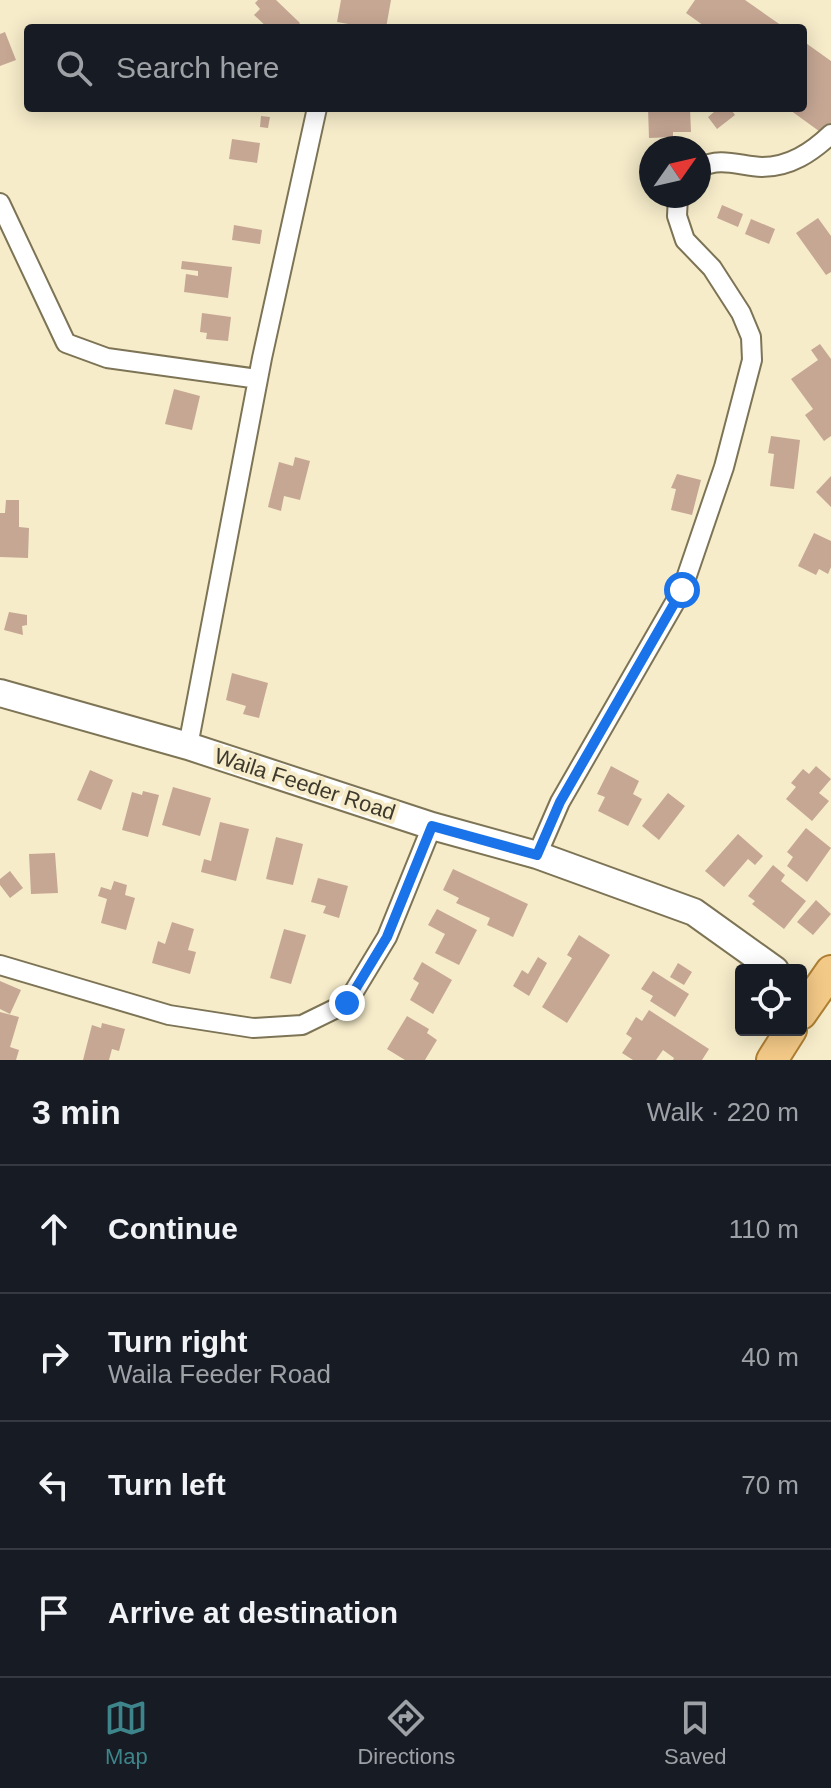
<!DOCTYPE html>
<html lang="en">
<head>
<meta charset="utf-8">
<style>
	:root { --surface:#171b24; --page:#242831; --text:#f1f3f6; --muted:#9ea1a6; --line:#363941; --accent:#3d858a }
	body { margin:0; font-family:Arial,sans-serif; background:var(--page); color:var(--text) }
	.controls { position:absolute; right:24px; bottom:24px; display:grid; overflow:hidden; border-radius:8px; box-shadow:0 4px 20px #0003 }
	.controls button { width:72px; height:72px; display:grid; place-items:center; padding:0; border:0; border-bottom:2px solid var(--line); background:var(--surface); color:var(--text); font:40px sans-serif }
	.compass { position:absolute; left:639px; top:136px; width:72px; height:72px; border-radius:50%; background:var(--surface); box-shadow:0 4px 20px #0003; rotate:56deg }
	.stop { position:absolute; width:24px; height:24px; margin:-18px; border:6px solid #1a73e8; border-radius:50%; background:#fff }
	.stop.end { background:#1a73e8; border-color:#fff; box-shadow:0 2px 8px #0008 }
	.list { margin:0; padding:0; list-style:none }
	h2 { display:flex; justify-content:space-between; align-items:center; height:104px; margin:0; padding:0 32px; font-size:34px }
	h2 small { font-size:26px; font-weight:400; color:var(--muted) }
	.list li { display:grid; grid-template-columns:52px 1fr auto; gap:24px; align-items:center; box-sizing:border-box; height:128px; padding:0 32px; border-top:2px solid var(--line) }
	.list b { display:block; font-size:30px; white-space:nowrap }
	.list p { margin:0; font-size:26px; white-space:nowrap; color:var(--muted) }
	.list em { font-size:26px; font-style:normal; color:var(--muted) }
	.icon { flex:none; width:44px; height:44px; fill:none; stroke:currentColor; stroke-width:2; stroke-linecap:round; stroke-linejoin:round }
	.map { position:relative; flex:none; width:831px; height:1060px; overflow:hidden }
	.search { position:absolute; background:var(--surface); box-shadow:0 4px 20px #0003; left:24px; right:24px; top:24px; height:88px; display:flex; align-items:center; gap:20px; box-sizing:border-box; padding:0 28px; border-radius:8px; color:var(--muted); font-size:30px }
	.sheet { height:616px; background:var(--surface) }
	nav { display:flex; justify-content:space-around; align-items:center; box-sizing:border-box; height:112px; border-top:2px solid var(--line); background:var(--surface); font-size:22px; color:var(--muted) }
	nav a { display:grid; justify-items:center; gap:4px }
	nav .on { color:var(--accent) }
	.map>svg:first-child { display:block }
	.building { fill:#c6a794 }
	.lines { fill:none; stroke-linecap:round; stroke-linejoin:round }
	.street-casing { stroke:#7d7456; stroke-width:22 }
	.secondary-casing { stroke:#7d7456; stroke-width:30 }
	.primary-casing { stroke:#ae7f33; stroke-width:34 }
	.street { stroke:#fff; stroke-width:18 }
	.secondary { stroke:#fff; stroke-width:26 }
	.primary { stroke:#f3c987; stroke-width:30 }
	.route { stroke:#1a73e8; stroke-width:10 }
	.labels { text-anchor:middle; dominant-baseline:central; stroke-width:8; stroke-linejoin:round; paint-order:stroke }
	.street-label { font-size:22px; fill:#3d392c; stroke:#f6ecca }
</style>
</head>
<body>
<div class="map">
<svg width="831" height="1060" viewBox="0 0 831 1060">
	<rect width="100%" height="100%" fill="#f6ecca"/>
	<path class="building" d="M258,0H276L300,23L296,28H268L254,15L260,9L255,3Z
		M341,0H391L386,28H371L337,22Z
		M695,0H745L785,28H707L686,13Z
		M5,32L16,60L0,66V34Z
		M803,41L831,61V123L823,134L790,110L792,108H803Z
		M648,108H690L691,132H673V137L649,138Z
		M711,108H730L735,115L717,129L708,117L714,112Z
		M261,116L270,117L268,128L260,127Z
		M232,139L260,143L257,163L229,159Z
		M722,205L743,214L738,227L717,218Z
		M818,218L831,236V272L826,275L796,233Z
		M751,219L775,229L769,244L745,234Z
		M234,225L262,230L260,244L232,240Z
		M182,261L232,267L228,298L184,292L186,274L198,276V271L181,269Z
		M202,313L231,317L228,341L206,339L207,333L200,332Z
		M820,344L831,359V436L824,441L805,415L813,409L791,379L818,360L811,350Z
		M174,389L200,396L192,430L165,424Z
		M771,436L800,440L794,489L770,486L774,454L768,453Z
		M295,457L310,461L300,500L284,496L281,511L268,507L279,462L293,466Z
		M677,474L701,480L692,515L671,510L676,489L671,488Z
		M831,476V507L816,492Z
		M6,500H19V527L29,528L28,558L0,557V513H5Z
		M814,533L831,541V567L828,574L819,569L816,575L798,566Z
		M9,612L27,615V625L22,626L23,635L4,630Z
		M232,673L268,683L259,718L243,714L246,706L226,700Z
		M611,766L639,781L633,794L642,799L628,826L598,811L605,797L597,794Z
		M816,766L831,779L819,793L829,801L812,821L786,799L796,787L791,783L803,769L809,774Z
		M90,770L113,780L101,810L77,800Z
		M173,787L211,798L200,836L162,825Z
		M143,791L159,795L148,837L122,830L132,792L142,795Z
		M668,793L685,806L659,840L642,826Z
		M220,822L249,829L236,881L201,872L204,859L211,861Z
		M806,828L831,848L807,882L787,866L793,857L787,852Z
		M738,834L763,856L755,865L748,859L724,887L705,871Z
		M276,837L303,844L293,885L266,879Z
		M55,853L58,893L31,894L29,854Z
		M773,865L785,875L781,881L806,901L784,929L752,904L755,901L748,896Z
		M453,869L528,904L513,937L487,925L490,918L456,903L459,898L443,890Z
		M10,871L23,888L10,898L0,885V879Z
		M318,878L348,886L339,918L323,913L326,906L311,902Z
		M114,881L127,885L125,895L135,898L126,930L101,923L107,899L98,896L101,887L111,890Z
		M816,900L831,914L813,935L797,922Z
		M437,909L477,930L459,965L435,953L445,934L428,925Z
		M172,922L194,929L188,950L196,952L190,974L152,963L158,941L165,944Z
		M284,929L306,935L291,984L270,978Z
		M579,935L610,955L567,1023L542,1007L572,958L567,955Z
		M538,957L547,963L529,996L513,986L522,970L528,974Z
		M422,962L452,980L433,1014L410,1000L419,983L413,979Z
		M678,963L692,972L684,985L670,977Z
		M653,971L689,994L675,1017L650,1001L653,996L641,989Z
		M0,981L21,990L10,1014L0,1009Z
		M649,1010L709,1049L702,1060H673L674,1058L663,1050L656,1060H633L622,1053L632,1038L626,1034L636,1017L642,1021Z
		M0,1012L19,1017L10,1047L19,1050L16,1060H0Z
		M407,1016L429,1029L427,1033L437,1040L425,1060H405L387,1049Z
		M102,1023L125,1029L119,1051L112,1049L109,1060H83L92,1025L101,1028Z"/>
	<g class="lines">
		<defs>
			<path id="street" d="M699,168C720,156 740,166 762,167C790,167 812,152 831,134
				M0,203L66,343L107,358L258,379
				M188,746L262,358L317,108
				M537,855L560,802L682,590L724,467L752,360L751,337L741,313L712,268L685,240L677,216L678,196
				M0,965L169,1015L253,1028L302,1025L347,1003L387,937L432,826"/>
			<path id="secondary" d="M0,693L188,746L432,826L537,855L694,912L775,970"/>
			<path id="primary" d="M801,1014L831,971
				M772,1060L791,1030"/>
		</defs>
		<use href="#street" class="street-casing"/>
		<use href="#secondary" class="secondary-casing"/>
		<use href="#primary" class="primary-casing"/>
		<use href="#street" class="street"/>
		<use href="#secondary" class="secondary"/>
		<use href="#primary" class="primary"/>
	</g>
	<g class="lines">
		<path class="route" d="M347,1003L387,937L432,826L537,855L560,802L682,590"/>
	</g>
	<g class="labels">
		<g class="street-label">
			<text transform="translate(305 784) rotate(18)">Waila Feeder Road</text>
		</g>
	</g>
</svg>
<div class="controls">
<button><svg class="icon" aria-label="locate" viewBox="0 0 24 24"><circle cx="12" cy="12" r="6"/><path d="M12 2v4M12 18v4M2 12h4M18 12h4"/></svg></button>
</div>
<svg class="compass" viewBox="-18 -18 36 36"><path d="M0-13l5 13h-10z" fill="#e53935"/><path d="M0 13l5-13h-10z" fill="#9ea1a6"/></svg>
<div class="stop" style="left:682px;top:590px"></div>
<div class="stop end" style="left:347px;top:1003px"></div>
<div class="search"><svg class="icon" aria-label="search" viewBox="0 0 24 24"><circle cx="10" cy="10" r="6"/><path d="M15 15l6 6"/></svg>Search here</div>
</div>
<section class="sheet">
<h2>3 min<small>Walk · 220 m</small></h2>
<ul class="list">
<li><svg class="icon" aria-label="ahead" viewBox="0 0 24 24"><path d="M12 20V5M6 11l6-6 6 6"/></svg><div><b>Continue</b></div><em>110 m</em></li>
<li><svg class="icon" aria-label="right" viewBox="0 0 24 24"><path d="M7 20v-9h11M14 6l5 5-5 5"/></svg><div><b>Turn right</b><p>Waila Feeder Road</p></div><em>40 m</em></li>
<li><svg class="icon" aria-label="left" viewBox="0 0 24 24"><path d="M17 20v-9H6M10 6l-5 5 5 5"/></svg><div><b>Turn left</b></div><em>70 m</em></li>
<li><svg class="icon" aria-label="arrive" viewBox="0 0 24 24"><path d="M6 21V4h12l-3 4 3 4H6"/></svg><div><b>Arrive at destination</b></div></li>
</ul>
</section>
<nav>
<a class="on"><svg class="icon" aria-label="map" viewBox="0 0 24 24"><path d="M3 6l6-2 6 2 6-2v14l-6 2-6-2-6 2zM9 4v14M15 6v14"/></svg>Map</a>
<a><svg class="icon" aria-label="directions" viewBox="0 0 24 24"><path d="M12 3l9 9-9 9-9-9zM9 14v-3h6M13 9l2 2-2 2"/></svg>Directions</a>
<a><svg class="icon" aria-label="saved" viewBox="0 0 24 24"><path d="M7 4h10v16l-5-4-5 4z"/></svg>Saved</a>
</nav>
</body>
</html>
